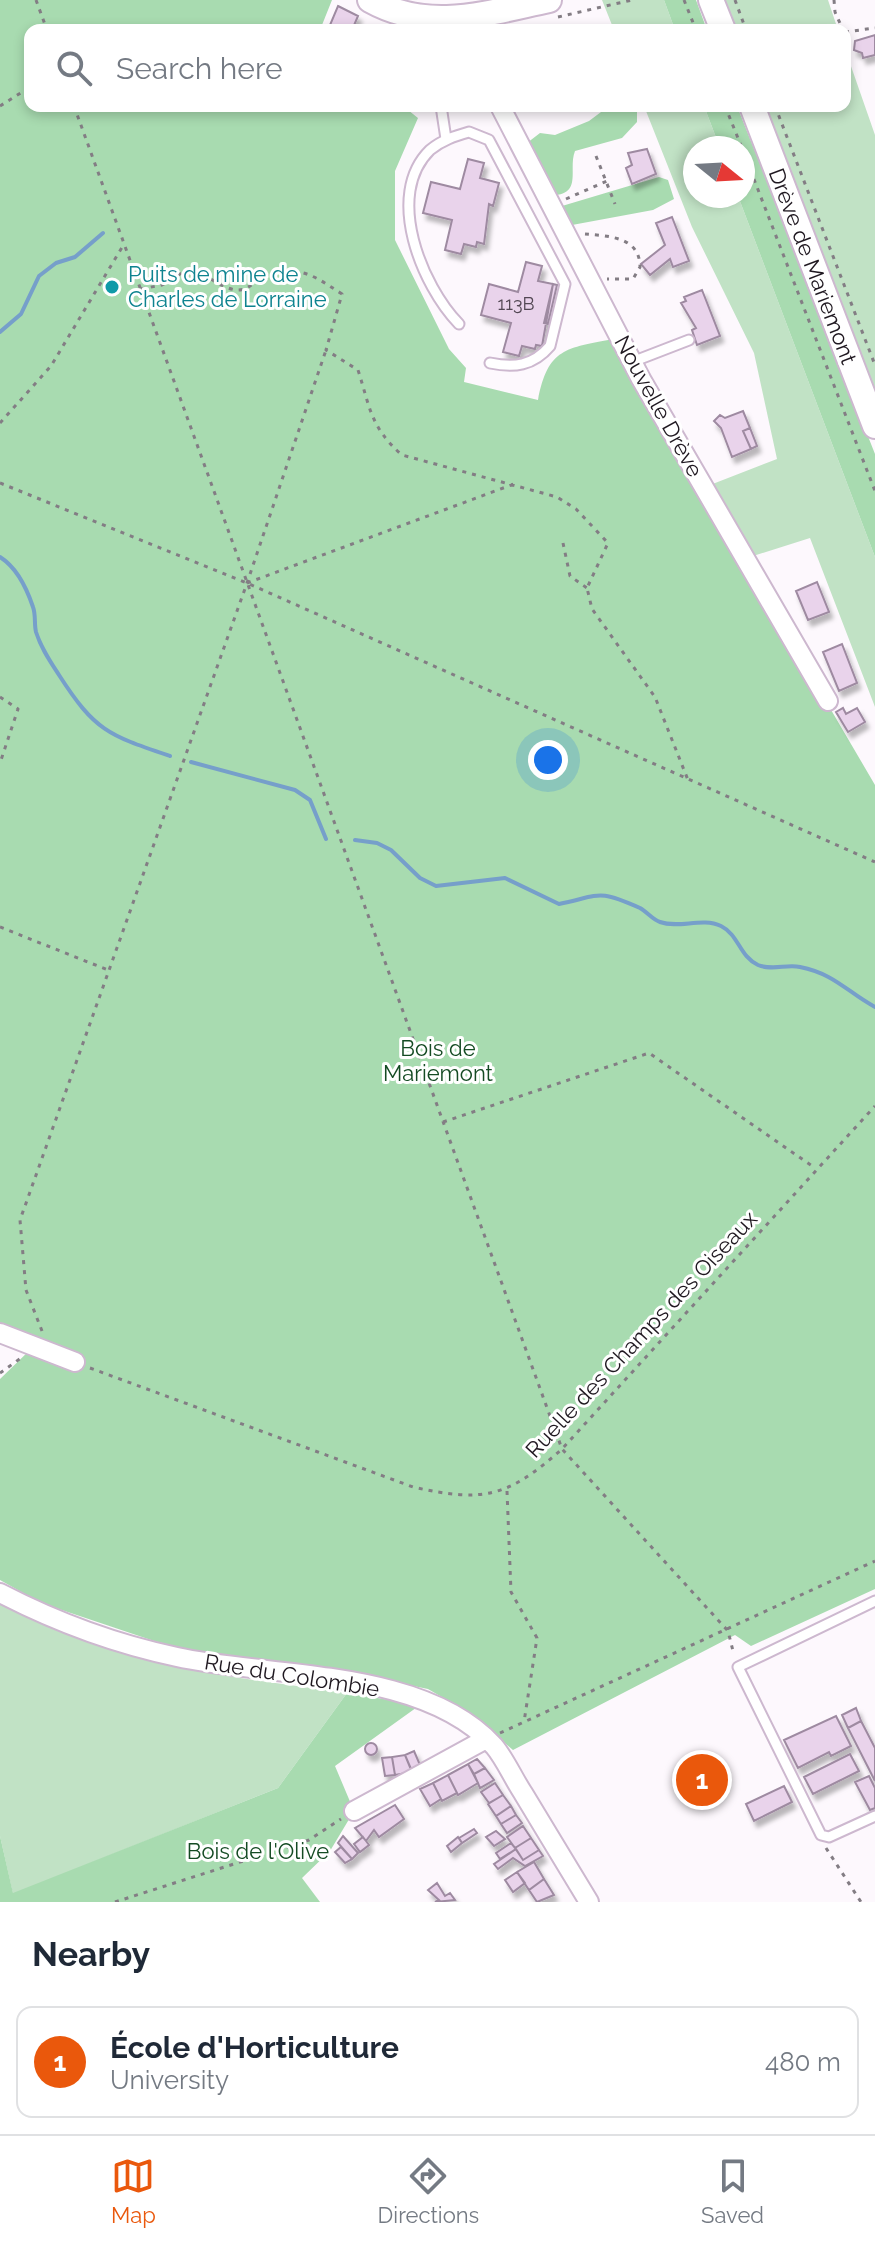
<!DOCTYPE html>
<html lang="en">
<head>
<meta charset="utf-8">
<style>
	:root { --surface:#fff; --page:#f6f6f7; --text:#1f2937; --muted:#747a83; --line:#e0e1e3; --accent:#ea580c }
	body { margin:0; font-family:Raleway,sans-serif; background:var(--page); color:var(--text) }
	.compass { position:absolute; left:683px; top:136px; width:72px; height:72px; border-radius:50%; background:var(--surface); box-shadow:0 4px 12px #0003; rotate:108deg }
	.you { position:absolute; left:548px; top:760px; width:28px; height:28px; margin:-20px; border:6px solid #fff; border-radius:50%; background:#1a73e8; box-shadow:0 0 0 12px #1a73e833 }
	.badge { display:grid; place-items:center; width:52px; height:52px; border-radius:50%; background:var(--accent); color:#fff; font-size:26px; font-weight:700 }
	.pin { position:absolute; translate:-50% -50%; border:4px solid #fff; box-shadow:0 2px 8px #0006 }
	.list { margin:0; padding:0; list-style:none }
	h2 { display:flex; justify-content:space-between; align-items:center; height:104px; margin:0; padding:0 32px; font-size:34px }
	h2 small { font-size:26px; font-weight:400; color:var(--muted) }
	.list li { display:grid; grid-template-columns:52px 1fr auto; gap:24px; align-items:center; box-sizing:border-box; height:112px; margin:0 16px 16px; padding:0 16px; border:2px solid var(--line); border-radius:16px }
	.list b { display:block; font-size:30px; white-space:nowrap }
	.list p { margin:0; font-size:26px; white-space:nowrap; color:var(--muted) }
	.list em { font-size:26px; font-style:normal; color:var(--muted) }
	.icon { flex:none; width:44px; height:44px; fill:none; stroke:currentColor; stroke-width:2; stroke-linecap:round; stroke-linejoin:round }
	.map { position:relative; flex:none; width:875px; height:1902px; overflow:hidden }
	.search { position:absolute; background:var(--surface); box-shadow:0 4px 12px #0003; left:24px; right:24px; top:24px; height:88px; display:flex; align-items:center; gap:20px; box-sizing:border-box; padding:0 28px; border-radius:16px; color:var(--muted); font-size:30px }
	.sheet { height:232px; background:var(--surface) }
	nav { display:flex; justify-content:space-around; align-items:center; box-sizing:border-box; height:112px; border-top:2px solid var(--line); background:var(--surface); font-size:22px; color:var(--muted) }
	nav a { display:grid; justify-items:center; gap:4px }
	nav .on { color:var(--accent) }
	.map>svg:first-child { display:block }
	.green { fill:#c1e2c5 }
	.forest { fill:#a8dbb0 }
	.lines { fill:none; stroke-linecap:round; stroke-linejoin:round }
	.stream { stroke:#769fca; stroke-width:4 }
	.building { fill:#e9d3eb; stroke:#9e8aa1; stroke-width:2; filter:url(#shadow) }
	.lane-casing { stroke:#cdb8cf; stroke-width:13 }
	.street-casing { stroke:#cdb8cf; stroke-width:22 }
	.secondary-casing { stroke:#cdb8cf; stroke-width:28 }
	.path { stroke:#837d84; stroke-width:3; stroke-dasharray:4 6; stroke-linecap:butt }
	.lane { stroke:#fff; stroke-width:9 }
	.street { stroke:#fff; stroke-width:18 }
	.secondary { stroke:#fff; stroke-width:24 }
	.culture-dot { fill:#0f9aa8; stroke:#fff; stroke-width:3 }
	.labels { text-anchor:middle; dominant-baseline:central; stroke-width:6; stroke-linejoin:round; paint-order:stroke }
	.number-label { font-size:18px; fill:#524753 }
	.street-label { font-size:22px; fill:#1f1820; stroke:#fff }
	.culture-label { font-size:22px; fill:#0d838f; stroke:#fff; text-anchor:start }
	.park-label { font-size:22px; fill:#144b23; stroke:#fff }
</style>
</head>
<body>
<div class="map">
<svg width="875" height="1902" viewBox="0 0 875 1902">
	<defs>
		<filter id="shadow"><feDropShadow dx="3.5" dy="6" stdDeviation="2" flood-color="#0004"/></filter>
	</defs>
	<rect width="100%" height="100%" fill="#fdf8fd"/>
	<path class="green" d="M602,0H664L675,30H614Z
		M711,0H828L838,30H723Z
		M845,49L875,135V426L752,106H845Z
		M644,106H704L720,148H695V196H738L875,557V707L810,538L753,556L710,485L777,459L754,353L692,227Z
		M0,1599L107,1641L219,1675L347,1693L278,1788L13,1894L0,1836Z"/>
	<path class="forest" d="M0,0H332L322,25L326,30H30V106H403L418,118L395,171V240L449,349L466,368L464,382L538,400C548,348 566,348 614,339L875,785V1589L751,1646L735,1635L513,1750L473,1715L428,1689L355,1674L226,1659L154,1641L41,1603L0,1580V1379L32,1348L0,1336Z
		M664,0H696L707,30H675Z
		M609,106H637V122L622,138L575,151C568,168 582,193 555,195L527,143L540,133L555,135L589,121Z
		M704,106H737L875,454V557L738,196H743V148H720Z
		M659,177L668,180L674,199L653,210L572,225L562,206Z
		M347,1693L420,1705L335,1766L354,1811L330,1851L302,1878L320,1902H0V1836L13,1893L278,1788Z"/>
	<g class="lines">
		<path class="stream" d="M0,332L21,314L39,276L56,263L75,257L103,233
			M0,557C16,567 27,589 33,607C36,615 34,624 36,632C41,648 50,661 59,675C95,731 108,735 170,756
			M191,762L295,790L310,800L326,839
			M355,840L377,843L391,850L420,878L436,886L505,878L559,904C602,895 597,889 640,908C647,912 653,920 660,922C679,929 702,917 721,926C739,935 739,956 758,965C773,971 786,964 800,967C835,974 847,992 875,1007"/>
	</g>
	<path class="building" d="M338,6L358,16L352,30L330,25Z
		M875,35V55L863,58L862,53L854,50L855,41Z
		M647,149L656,174L632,184L626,168L632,165L628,153Z
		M468,159L484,163L480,178L499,183L493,206L489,204L484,244L477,242L476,247L464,244L461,254L445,250L452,220L423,213L431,182L460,189Z
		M672,217L689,261L673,267L670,259L650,275L641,264L665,245L656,223Z
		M526,262L542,266L538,281L553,284L542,346L536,345L535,349L522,346L519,356L503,352L511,323L481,315L489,284L518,292Z
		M553,284L557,285L548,324L544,323Z
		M702,290L720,336L697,345L692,330L696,328L681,303L686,301L684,297Z
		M743,411L750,428L743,431L751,449L732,457L721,428L714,421L720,415L725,418Z
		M750,428L757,446L751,449L743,431Z
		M817,582L829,612L808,620L796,591Z
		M842,644L857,683L839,691L823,652Z
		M843,708L846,714L857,708L865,722L848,732L836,712Z
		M856,1708L861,1721L848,1728L842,1715Z
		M836,1716L851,1746L831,1756L829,1752L798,1768L784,1740Z
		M861,1721L875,1748V1781L848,1728Z
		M365 1749a6 6 0 1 1 12 0a6 6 0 1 1-12 0Z
		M414,1751L420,1765L411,1769L405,1755Z
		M850,1754L859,1771L813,1794L804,1777Z
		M405,1755L412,1772L395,1775L392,1757Z
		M392,1757L395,1775L385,1776L382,1758Z
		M477,1759L485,1768L474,1774L468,1764Z
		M468,1764L478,1783L458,1795L448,1775Z
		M485,1768L494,1780L480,1788L474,1774Z
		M448,1775L457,1793L442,1801L433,1783Z
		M869,1776L875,1788V1808L870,1810L855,1782Z
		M433,1783L441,1799L430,1806L420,1789Z
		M495,1783L503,1795L489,1803L481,1792Z
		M784,1786L792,1802L754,1821L746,1804Z
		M503,1795L511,1806L496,1816L488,1804Z
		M395,1805L404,1819L379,1837L374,1830L366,1841L355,1828Z
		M511,1806L516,1815L501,1824L496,1816Z
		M516,1815L522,1823L507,1833L501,1824Z
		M523,1826L531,1838L515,1848L507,1837Z
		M474,1829L477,1833L462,1843L459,1838Z
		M496,1831L505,1839L494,1846L486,1837Z
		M343,1836L358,1853L352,1859L338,1843Z
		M363,1837L369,1845L360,1852L354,1844Z
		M458,1837L462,1843L451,1852L447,1846Z
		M531,1838L539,1850L523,1860L515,1848Z
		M511,1843L516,1849L500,1859L496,1853Z
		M341,1847L352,1859L345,1863L335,1852Z
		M516,1849L523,1860L539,1850L543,1856L525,1866L513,1858L498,1869L494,1864Z
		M534,1862L544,1879L529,1890L517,1872Z
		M517,1872L525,1883L513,1892L505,1880Z
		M544,1879L554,1895L537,1902L529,1890Z
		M437,1883L445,1896L450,1893L455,1900L435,1902L439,1900L428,1890Z"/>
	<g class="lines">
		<defs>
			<path id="lane" d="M441,106L446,139
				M459,324C422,286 384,195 430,150C442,140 455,136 469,132L489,140L565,284L550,346C533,366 514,368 490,363
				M632,362L689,340
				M875,1601L738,1667L821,1835L829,1837L875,1816"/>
			<path id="street" d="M500,106L641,379L828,701
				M0,1333L75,1362
				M0,1593C56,1622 115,1644 177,1657C273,1678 423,1668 494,1746C505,1759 513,1778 523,1793C545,1829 567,1866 589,1902
				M354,1811L486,1739"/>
			<path id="secondary" d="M370,0C429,33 487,13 549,0
				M711,0L723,30
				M752,106L875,426"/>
		</defs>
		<use href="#lane" class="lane-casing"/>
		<use href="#street" class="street-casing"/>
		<use href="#secondary" class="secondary-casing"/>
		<path class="path" d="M36,0L47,30
			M684,0L696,30
			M735,0L746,30
			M834,0L835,12L843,30
			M558,17L632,0
			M845,32L875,28
			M0,106L30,87
			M74,106L562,1449L728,1631L734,1655
			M725,106L742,148
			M775,106L875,365
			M743,151L875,491
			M596,156L615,204
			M566,199L607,181
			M585,234C609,236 640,237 640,267L633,279H607
			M141,289L162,285L193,266C261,319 240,267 292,271C311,272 326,284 342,294L326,350L358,370C370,407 370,427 402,455L557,497L576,509L608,543L587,588L592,609L655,697L688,780
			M0,423L51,366L124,244
			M0,483L247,583L875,862
			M563,543L570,576L587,588
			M247,583L514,484
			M0,697L18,709L0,763
			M0,927L108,970
			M443,1122L649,1053L815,1168
			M42,1331L26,1290L20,1220L247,583L326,350
			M90,1368L413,1487C484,1503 508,1497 562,1449L875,1106
			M0,1373L21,1358
			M507,1491L511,1592L537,1638L524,1722
			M500,1733L875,1561
			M826,1848L861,1902
			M115,1902L309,1840L341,1819"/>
		<use href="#lane" class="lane"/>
		<use href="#street" class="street"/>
		<use href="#secondary" class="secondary"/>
	</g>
	<circle class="culture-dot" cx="112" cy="287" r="8"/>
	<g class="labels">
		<g class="number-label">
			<text x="516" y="303">113B</text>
		</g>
		<g class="street-label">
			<text transform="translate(813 266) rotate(69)">Drève de Mariemont</text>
			<text transform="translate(659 406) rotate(61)">Nouvelle Drève</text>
			<text transform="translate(641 1334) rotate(-47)">Ruelle des Champs des Oiseaux</text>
			<text transform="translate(292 1675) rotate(9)">Rue du Colombie</text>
		</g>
		<g class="culture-label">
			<text x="128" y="274">Puits de mine de<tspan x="128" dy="25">Charles de Lorraine</tspan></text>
		</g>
		<g class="park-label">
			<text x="438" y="1048">Bois de<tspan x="438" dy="25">Mariemont</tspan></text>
			<text x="258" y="1851">Bois de l'Olive</text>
		</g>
	</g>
</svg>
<svg class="compass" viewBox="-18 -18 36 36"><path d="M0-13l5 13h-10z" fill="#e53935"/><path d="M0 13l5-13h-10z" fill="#747a83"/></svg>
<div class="you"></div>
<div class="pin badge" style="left:702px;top:1780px">1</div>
<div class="search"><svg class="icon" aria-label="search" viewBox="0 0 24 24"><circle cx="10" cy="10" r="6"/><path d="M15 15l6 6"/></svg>Search here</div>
</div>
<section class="sheet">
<h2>Nearby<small></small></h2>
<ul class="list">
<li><span class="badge">1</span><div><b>École d'Horticulture</b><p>University</p></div><em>480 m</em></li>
</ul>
</section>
<nav>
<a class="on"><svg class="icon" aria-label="map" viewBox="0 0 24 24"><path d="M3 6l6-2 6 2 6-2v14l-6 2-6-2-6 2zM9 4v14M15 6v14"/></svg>Map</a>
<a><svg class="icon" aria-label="directions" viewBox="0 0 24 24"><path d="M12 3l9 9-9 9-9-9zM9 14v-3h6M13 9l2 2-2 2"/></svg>Directions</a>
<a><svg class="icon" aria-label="saved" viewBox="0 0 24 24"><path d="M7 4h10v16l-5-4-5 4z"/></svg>Saved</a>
</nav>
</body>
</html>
